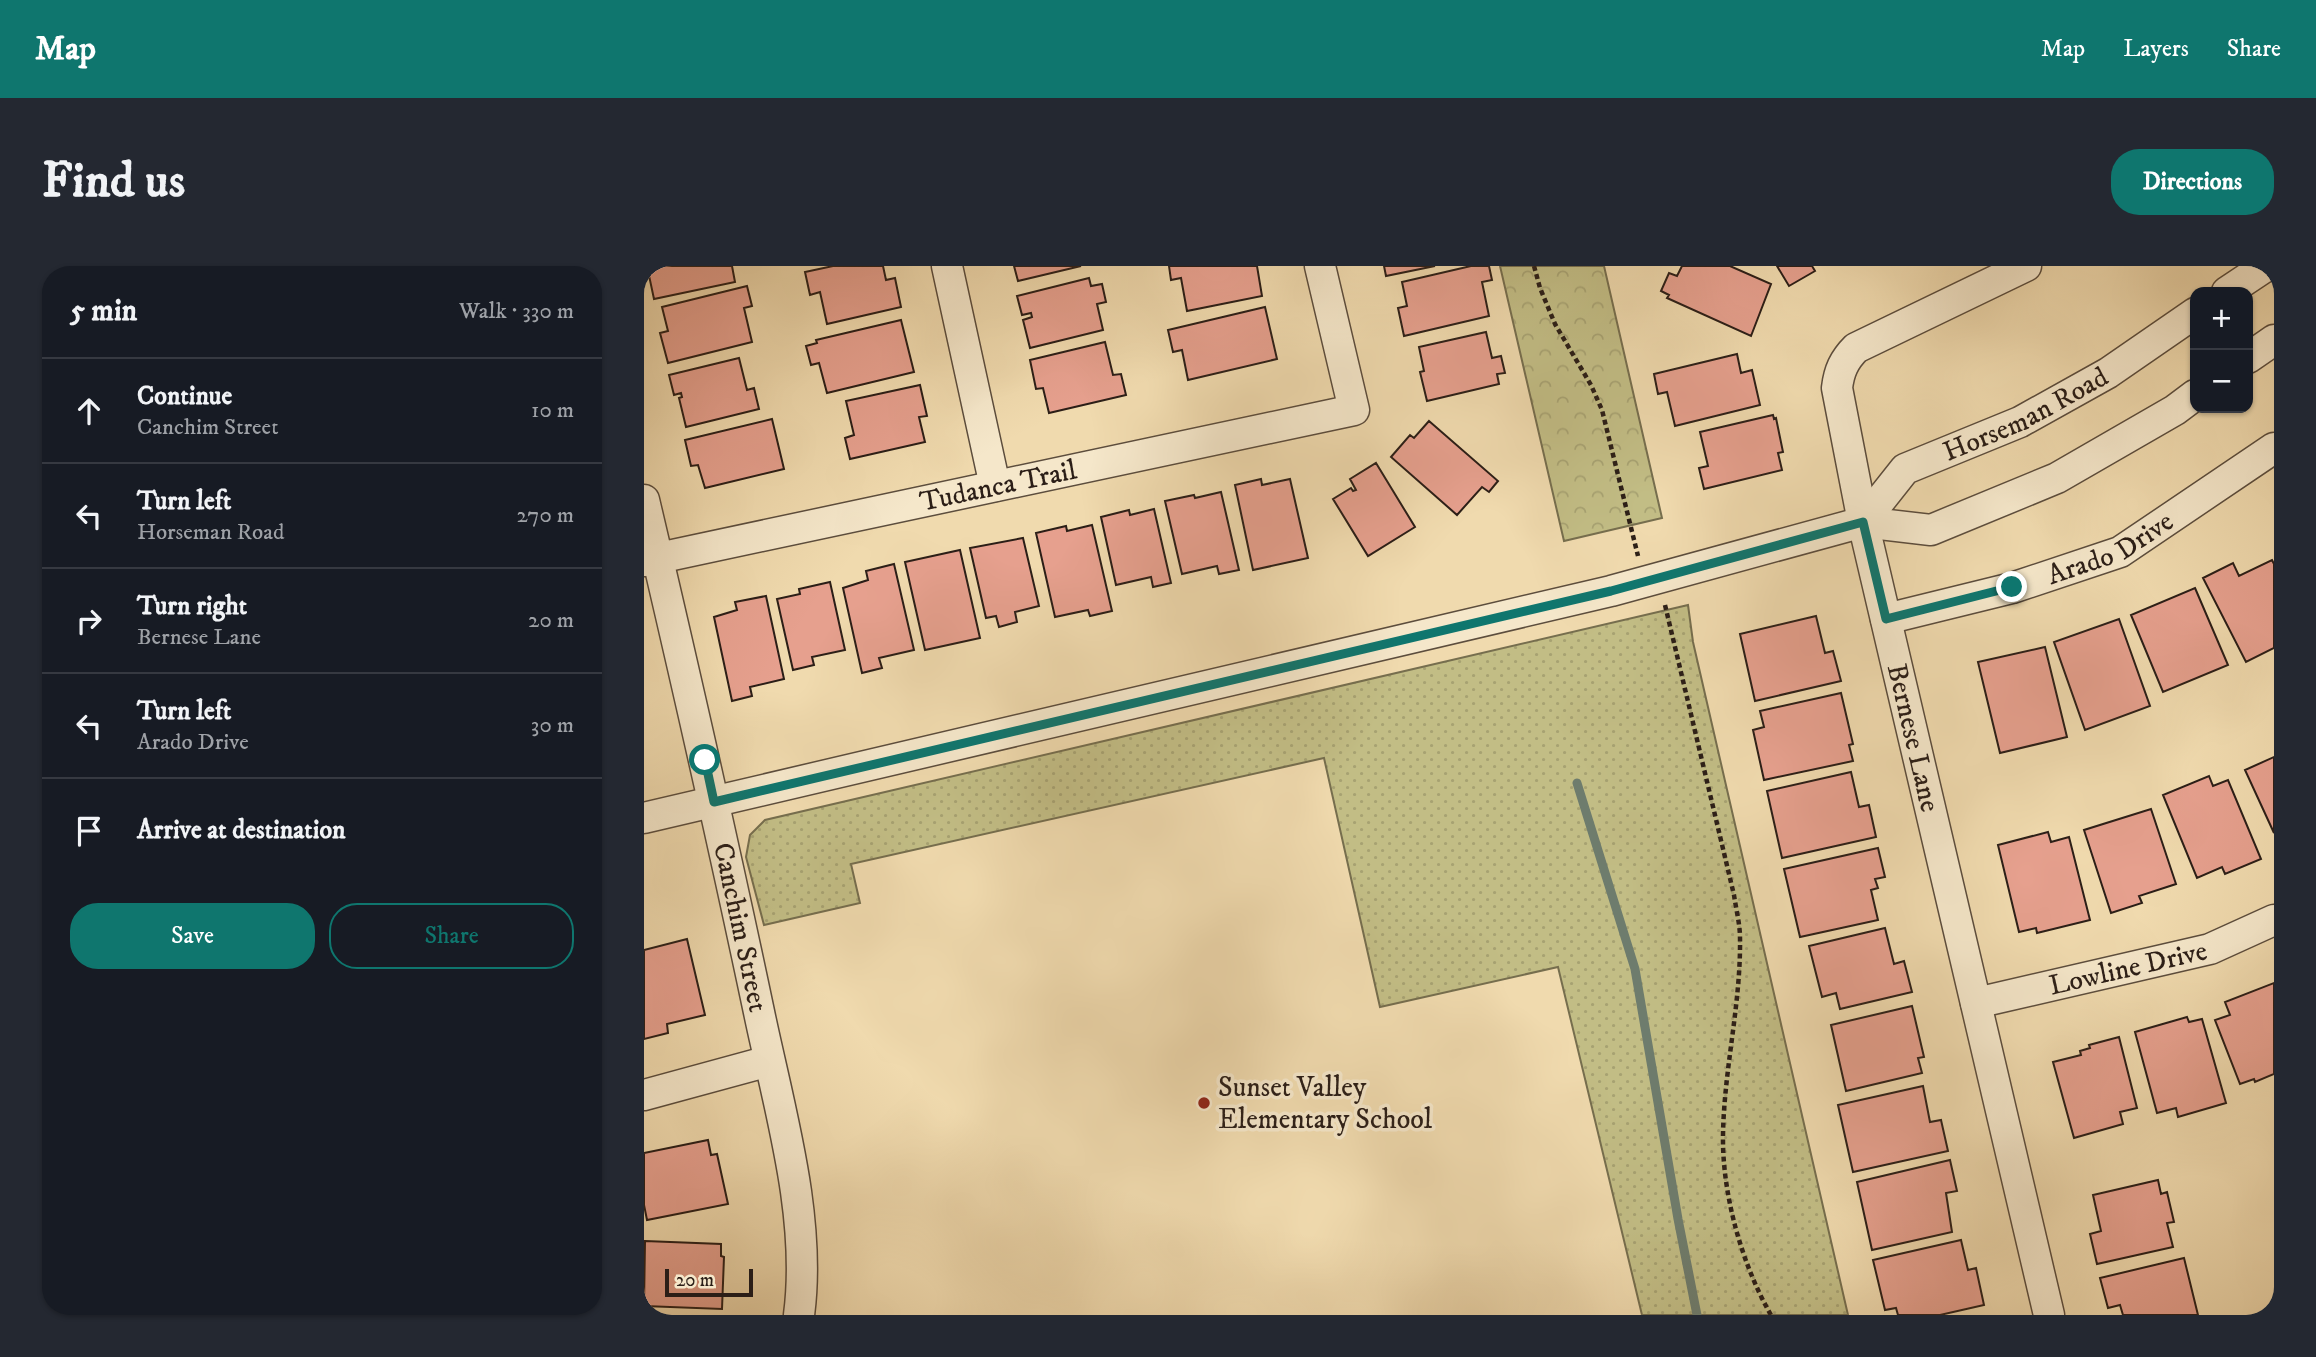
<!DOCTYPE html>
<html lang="en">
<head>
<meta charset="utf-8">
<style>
	:root { --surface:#171b24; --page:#242831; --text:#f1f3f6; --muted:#9ea1a6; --line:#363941; --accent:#0f766e }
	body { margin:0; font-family:"IM FELL DW Pica",serif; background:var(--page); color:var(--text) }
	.controls { position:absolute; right:21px; top:21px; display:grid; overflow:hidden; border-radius:14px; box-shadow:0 2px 5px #0004 }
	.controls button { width:63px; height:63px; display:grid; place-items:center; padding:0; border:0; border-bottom:2px solid var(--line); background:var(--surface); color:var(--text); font:35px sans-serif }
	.scale { position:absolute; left:21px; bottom:18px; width:88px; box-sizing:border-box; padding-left:7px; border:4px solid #2b1e17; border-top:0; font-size:19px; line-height:24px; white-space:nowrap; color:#2b1e17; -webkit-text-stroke:5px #f5e7ca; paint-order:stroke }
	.stop { position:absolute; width:21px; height:21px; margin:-16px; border:5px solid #0f766e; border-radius:50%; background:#fff }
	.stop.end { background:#0f766e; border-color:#fff; box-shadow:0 2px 7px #0008 }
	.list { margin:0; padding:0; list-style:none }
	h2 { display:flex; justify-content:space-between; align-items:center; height:91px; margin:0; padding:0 28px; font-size:30px }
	h2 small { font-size:23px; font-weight:400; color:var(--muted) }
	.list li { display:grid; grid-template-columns:46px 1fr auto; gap:21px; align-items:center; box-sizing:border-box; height:105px; padding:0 28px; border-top:2px solid var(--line) }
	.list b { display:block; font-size:26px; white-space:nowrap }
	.list p { margin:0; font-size:23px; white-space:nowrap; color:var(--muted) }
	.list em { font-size:23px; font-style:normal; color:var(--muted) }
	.actions { display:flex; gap:14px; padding:21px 28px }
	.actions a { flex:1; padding:16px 0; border:2px solid var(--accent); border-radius:28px; text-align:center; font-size:24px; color:var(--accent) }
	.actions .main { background:var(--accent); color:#fff }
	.icon { flex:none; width:38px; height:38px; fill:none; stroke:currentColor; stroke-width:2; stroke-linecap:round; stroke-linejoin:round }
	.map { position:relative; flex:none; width:1630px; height:1049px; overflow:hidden; border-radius:28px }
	header { display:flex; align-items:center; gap:42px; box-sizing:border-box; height:98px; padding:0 35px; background:var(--accent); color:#fff }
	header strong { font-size:33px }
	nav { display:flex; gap:38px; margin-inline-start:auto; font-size:24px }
	.intro { display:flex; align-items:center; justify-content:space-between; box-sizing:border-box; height:168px; padding:0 42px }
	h1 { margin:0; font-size:49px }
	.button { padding:18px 32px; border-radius:28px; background:var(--accent); color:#fff; font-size:24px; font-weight:700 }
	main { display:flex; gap:42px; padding:0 42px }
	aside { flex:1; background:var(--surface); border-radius:28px; box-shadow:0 2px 5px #0004 }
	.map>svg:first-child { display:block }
	.grass { fill:url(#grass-dots); stroke:#766e4e; stroke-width:2 }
	.park { fill:url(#park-crowns); stroke:#766e4e; stroke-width:2 }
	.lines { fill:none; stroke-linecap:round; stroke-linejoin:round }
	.stream { stroke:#6e7c6d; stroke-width:9 }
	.building { fill:#e6a08e; stroke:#2b1e17; stroke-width:2 }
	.minor-casing { stroke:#5c4d3d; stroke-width:33 }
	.path { stroke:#2b1e17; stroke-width:4.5; stroke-dasharray:5 3.5; stroke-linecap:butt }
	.minor { stroke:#f5e7ca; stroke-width:30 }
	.route { stroke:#0f766e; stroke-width:9 }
	.poi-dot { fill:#8f2418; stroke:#f5e7ca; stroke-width:2.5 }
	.labels { text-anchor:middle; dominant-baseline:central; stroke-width:7; stroke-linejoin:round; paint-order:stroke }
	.street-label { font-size:28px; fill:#2b1e17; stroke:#f5e7ca }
	.poi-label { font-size:28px; fill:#2b1e17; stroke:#f5e7ca; text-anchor:start }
</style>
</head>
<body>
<header>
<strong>Map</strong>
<nav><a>Map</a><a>Layers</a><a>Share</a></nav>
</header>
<div class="intro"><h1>Find us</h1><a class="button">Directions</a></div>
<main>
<aside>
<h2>5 min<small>Walk · 330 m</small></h2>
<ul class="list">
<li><svg class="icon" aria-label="ahead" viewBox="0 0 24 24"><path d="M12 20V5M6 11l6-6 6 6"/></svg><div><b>Continue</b><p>Canchim Street</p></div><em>10 m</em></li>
<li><svg class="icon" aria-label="left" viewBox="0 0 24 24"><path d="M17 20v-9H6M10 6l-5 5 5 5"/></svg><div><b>Turn left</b><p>Horseman Road</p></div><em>270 m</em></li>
<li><svg class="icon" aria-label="right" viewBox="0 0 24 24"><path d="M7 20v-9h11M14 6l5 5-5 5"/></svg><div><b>Turn right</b><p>Bernese Lane</p></div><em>20 m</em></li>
<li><svg class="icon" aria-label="left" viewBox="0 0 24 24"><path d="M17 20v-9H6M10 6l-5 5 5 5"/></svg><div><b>Turn left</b><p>Arado Drive</p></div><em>30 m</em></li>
<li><svg class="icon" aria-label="arrive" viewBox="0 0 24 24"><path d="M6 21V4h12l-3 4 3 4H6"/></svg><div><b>Arrive at destination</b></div></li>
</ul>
<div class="actions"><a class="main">Save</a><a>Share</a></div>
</aside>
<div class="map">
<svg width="1630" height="1049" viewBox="0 0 1630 1049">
	<defs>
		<pattern id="grass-dots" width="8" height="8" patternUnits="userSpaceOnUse" patternTransform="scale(1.75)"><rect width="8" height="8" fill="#c2bd85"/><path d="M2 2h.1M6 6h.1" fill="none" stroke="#a7a272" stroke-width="1.8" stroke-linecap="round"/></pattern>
		<pattern id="park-crowns" width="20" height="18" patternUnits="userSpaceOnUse" patternTransform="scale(1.75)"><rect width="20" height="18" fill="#c2bd85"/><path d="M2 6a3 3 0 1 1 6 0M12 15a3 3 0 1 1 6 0" fill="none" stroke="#a7a272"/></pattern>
	</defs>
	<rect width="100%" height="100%" fill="#f0daae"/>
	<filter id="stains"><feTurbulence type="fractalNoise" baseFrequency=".00286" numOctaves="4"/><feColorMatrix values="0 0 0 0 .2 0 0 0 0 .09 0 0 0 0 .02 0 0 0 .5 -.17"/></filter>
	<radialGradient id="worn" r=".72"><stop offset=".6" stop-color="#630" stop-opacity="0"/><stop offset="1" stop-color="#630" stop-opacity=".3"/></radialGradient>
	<path class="grass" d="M1044,339L1049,376L1204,1049H998L914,701L736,741L680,492L207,598L216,637L120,659L102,591L106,569L121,554Z"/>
	<path class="park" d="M856,0H960L1018,252L920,275Z"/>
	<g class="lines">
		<path class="stream" d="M933,517L991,703L1034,953L1053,1049"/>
	</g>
	<path class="building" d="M3,0H88L91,16L10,33Z
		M189,0H239L242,14L251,12L257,41L183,58L176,26L166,29L161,6Z
		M370,0H437L374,15Z
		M525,0H613L618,30L543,45L537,12L527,14Z
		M740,0H791L742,10Z
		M827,0H845L848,14L838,16L845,50L760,70L754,42L763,40L758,16Z
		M1038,0H1086L1127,18L1107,70L1023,32L1025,29L1017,25L1025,7L1033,10Z
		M1133,0H1168L1171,5L1145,20Z
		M445,12L447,20L458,18L462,36L453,38L459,64L386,82L379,54L388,51L387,47L378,49L373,30Z
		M103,20L108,40L100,42L108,76L24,97L16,67L24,65L18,41Z
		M621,41L633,93L544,114L538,84L529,86L524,64Z
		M257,54L270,106L183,127L175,97L167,99L162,80L173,77L172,74Z
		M842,66L848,92L857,90L861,107L853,108L855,118L783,135L776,106L780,105L775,81Z
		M461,76L469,109L477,108L482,129L405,147L399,122L392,123L386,94Z
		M1093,88L1097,107L1108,104L1116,139L1031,160L1023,126L1014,128L1010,108Z
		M95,92L103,124L110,122L115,143L42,161L35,132L38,131L37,127L30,129L25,109Z
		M276,119L283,150L275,151L281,176L206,193L201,172L210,169L202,135Z
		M1129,149L1130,153L1132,152L1139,186L1134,187L1138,204L1060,223L1055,202L1064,200L1056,166Z
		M128,153L140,203L61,222L54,199L47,200L41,174Z
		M785,155L854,215L845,226L838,221L813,249L747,191L766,169L770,172Z
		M732,197L771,261L724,290L689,233L707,222L709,225L712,224L706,213Z
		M617,213L618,219L646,213L664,292L609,304L591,219Z
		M577,226L595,304L575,308L573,300L538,308L521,235L550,229L551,232Z
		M510,243L527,317L509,321L507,311L472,319L457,251L485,244L486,249Z
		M448,259L468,345L446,350L444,344L411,351L392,267L422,260L423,265Z
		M379,272L395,340L371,346L373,356L355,361L352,350L342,352L326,282Z
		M316,284L336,372L281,384L261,296Z
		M1628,294L1630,298V382L1602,396L1559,312L1589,297L1595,310Z
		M250,298L270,384L235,392L238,402L218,407L199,322L224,314L222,305Z
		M186,316L201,384L168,391L170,399L149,404L133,333L156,328L155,323Z
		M1551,322L1584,399L1519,426L1487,349Z
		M122,330L140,413L106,421L108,430L88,435L70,351L93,344L91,336Z
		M1172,350L1181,387L1189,385L1197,415L1111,435L1096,368Z
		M1475,353L1506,440L1441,464L1410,376Z
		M1401,381L1423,471L1356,487L1334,396Z
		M1197,427L1209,478L1205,479L1209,495L1120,514L1109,464L1120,461L1116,445Z
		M1630,491V567L1601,504Z
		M1207,506L1215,541L1225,539L1232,571L1138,592L1123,525Z
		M1565,510L1569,520L1584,514L1617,593L1581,608L1578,601L1553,612L1519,529Z
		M1507,543L1532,618L1495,630L1498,637L1467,647L1440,564Z
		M1404,566L1407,576L1425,571L1446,654L1393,667L1392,662L1375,666L1354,579Z
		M1234,582L1241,611L1231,613L1234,622L1227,624L1234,654L1156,671L1140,603Z
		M1241,662L1250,698L1260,695L1268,726L1196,743L1192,727L1178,731L1165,680Z
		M43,673L61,749L23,758L24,767L0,773V684Z
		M1630,717V808L1611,816L1610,813L1596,818L1571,754L1586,749L1581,736Z
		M1268,740L1280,791L1274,792L1278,807L1202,825L1187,759Z
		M1543,751L1545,756L1558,753L1582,837L1534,851L1532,842L1513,847L1491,766Z
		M1475,771L1493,842L1476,846L1479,858L1430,872L1409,796L1437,789L1436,785L1446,782L1445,779Z
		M1279,820L1286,856L1297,854L1304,885L1209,906L1194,839Z
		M64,874L67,889L73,888L84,938L3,954L0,939V887Z
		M1306,894L1313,925L1302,927L1308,966L1228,984L1213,916Z
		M1514,914L1517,928L1523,926L1530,956L1523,957L1529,981L1453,998L1446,968L1457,965L1449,929Z
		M1317,974L1324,1004L1332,1002L1340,1039L1296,1049H1254L1252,1042L1241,1044L1229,994Z
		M1,975L77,978V990L80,991L78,1043L0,1040Z
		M1540,992L1554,1049H1479L1476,1039L1464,1042L1456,1012Z"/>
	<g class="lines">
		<defs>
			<g id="minor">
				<path d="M303,0L351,220"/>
				<path id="s1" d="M1382,0L1212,82C1200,94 1195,105 1193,122L1219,256L1405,1049"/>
				<path d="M1583,26L1622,0"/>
				<path d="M1604,92L1630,74"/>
				<path id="s2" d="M0,234C40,404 79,575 115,746C135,842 168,951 155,1049"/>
				<path id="s3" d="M1219,256L1261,203L1376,156L1464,107L1551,47"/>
				<path id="s4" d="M0,295L710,144L676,0"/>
				<path id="s5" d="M1242,353L1368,322L1476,286L1630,182"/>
				<path d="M0,552L967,325L1219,256L1287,264L1413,212L1531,144L1551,129"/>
				<path id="s6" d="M1332,737L1566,683L1630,654"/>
				<path d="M0,829L125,795"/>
			</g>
		</defs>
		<use href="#minor" class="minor-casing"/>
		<path class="path" d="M890,0L896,22L911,58L947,119L958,144L994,290
			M1021,339L1090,629C1092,643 1096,658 1096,672C1097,738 1080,803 1079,869C1078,928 1098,999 1127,1049"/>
		<use href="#minor" class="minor"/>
	</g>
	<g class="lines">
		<path class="route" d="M61,494L70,536L967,325L1219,256L1242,353L1368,321"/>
	</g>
	<circle class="poi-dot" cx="560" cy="837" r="7"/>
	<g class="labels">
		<g class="street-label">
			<text stroke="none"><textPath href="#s3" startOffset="200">Horseman Road</textPath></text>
			<text stroke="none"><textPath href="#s4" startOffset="362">Tudanca Trail</textPath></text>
			<text stroke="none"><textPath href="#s5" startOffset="236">Arado Drive</textPath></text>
			<text stroke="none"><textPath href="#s1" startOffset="592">Bernese Lane</textPath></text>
			<text stroke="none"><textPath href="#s2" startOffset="438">Canchim Street</textPath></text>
			<text stroke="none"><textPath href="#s6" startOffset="156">Lowline Drive</textPath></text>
		</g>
		<g class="poi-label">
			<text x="574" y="821">Sunset Valley<tspan x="574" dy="32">Elementary School</tspan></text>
		</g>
	</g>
	<rect width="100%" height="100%" filter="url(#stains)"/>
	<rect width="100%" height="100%" fill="url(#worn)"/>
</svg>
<div class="controls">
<button>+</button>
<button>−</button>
</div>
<div class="scale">20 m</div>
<div class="stop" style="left:61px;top:494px"></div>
<div class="stop end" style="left:1368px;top:321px"></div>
</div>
</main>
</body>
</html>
